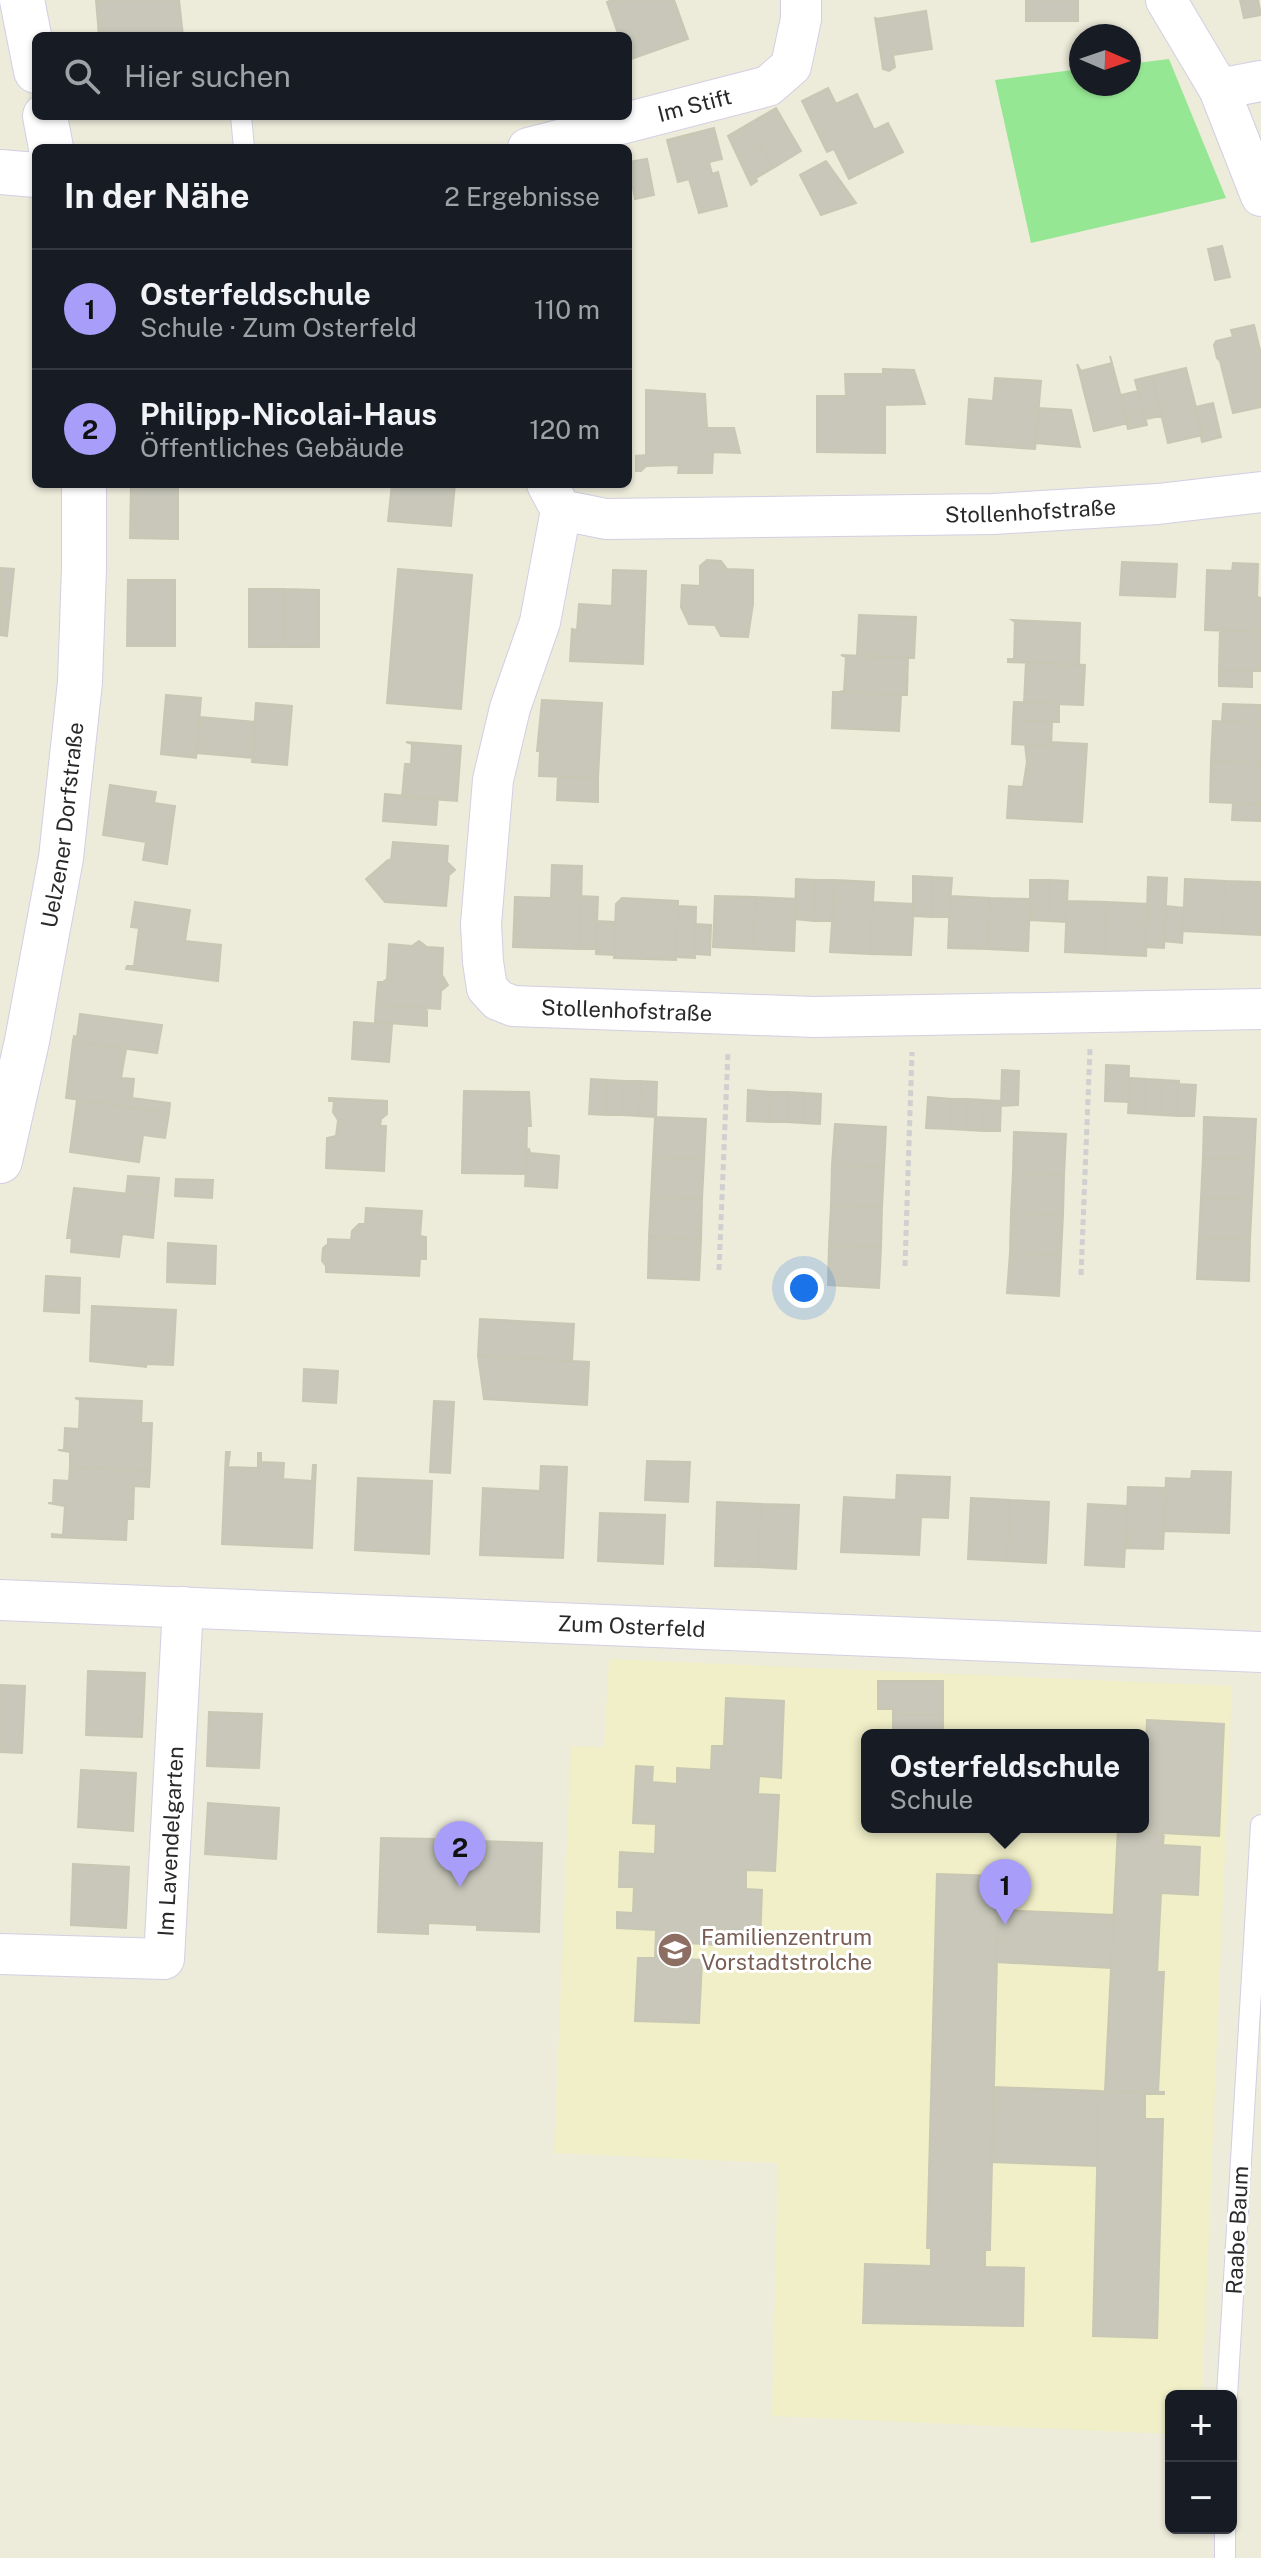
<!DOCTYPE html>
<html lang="de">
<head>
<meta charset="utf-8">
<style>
	:root { --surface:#171b24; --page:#20242c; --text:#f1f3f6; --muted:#9ea1a6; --line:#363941; --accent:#a89efa }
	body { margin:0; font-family:"Public Sans",sans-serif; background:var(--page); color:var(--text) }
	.controls { position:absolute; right:24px; bottom:24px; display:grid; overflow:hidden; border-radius:12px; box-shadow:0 2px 6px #0004 }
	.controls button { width:72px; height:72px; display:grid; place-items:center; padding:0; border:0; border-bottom:2px solid var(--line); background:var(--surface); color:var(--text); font:40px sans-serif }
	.compass { position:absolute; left:1069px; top:24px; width:72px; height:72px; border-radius:50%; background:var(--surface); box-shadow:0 2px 6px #0004; rotate:92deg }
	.you { position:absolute; left:804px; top:1288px; width:28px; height:28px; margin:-20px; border:6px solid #fff; border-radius:50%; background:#1a73e8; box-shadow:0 0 0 12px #1a73e833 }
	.badge { display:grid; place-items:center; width:52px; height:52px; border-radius:50%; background:var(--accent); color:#111; font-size:26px; font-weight:700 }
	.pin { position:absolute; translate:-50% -66px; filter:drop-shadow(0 2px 4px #0008) }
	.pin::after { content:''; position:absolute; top:42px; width:28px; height:24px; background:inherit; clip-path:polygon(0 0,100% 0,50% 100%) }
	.popup { position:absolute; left:861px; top:1729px; width:288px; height:104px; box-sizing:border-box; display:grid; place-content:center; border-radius:12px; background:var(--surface); filter:drop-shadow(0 2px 6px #0005); font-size:26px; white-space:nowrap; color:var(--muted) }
	.popup b { font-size:30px; color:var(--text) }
	.popup::after { content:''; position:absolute; left:50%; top:100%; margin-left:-16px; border:16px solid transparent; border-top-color:var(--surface) }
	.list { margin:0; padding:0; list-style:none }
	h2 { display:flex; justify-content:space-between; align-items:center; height:104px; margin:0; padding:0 32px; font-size:34px }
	h2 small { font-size:26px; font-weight:400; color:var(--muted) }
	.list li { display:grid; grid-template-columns:52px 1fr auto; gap:24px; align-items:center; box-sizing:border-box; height:120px; padding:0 32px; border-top:2px solid var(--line) }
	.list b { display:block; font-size:30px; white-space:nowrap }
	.list p { margin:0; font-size:26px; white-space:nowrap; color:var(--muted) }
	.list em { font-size:26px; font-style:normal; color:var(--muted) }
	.icon { flex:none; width:44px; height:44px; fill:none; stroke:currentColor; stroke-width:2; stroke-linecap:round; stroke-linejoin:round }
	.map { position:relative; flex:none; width:1261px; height:2558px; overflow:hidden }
	.search { position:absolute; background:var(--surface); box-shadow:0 2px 6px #0004; left:32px; top:32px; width:600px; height:88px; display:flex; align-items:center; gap:20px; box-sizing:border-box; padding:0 28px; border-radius:12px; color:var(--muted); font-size:30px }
	.panel { position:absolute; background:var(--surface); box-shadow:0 2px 6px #0004; left:32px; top:144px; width:600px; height:344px; border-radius:12px }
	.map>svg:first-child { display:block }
	.education { fill:#f0efc8; fill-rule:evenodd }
	.green { fill:#95e793 }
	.building { fill:#c8c7ba; stroke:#c8c7b4; stroke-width:2 }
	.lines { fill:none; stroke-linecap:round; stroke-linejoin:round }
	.lane-casing { stroke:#d2cfe4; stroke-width:22 }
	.street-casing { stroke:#d2cfe4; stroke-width:42 }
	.secondary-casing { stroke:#d2cfe4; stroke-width:46 }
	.path { stroke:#d0d0d0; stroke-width:5; stroke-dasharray:6 4; stroke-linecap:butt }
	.lane { stroke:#fff; stroke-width:20 }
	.street { stroke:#fff; stroke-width:40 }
	.secondary { stroke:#fff; stroke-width:44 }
	.labels { text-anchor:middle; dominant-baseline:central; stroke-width:6; stroke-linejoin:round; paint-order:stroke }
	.street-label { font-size:22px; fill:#292929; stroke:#fff }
	.education-label { font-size:22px; fill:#785e54; stroke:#fff; text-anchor:start }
</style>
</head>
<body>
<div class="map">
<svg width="1261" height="2558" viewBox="0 0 1261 2558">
	<rect width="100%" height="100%" fill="#edebda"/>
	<path class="education" d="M609,1659L1232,1686L1202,2396H1171V2434L772,2416L778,2163L554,2153L571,1746L604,1747ZM867,1735H1143V1827H867Z"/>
	<path class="green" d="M1169,59L1226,198L1031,243L995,80L1081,69V84H1129V64Z"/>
	<path class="building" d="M96,0H179L183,36H99Z
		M612,0H674L688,39L628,60V36H619L607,2Z
		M1026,0H1078V21H1026Z
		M1240,0H1258L1261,15L1244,18Z
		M926,11L932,49L893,55L895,67L889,71L883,69L875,17L876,19Z
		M828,88L836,104L857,94L874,130L888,123L903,152L849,179L834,149L827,152L802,101Z
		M776,108L801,151L773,168L760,145L751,150L738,130Z
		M714,128L722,159L709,162L712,174L718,172L727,206L699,213L689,179L678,182L667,140Z
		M738,130L751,150L760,145L773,168L756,178L757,181L751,185L728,136Z
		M647,159L654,195L635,199L628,162Z
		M826,161L856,203L821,215L800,175Z
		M1222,246L1230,277L1215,280L1208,249Z
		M1254,325L1261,354V407L1233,413L1220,361L1217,358L1214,345L1216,341L1233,337L1231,330Z
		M1110,356L1128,423L1094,431L1077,364L1081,371L1112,363Z
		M1186,368L1203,435L1168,443L1152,376Z
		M883,369L914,370L925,404L885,405V374H883Z
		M845,374H885V453L817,452V396H846Z
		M1152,376L1162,416L1145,419L1135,380Z
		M995,378L1041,381L1035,449L966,444L969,399L993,401Z
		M646,390L705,394L707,428H734L740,453L713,452L712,473H678L679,465L646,466L641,471H636V456L646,455Z
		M1138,391L1147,425L1128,429L1121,395Z
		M1213,403L1221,437L1202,442L1196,407Z
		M1038,408L1071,410L1080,447L1036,443Z
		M131,484H178V539L130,538Z
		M392,484H455L451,526L388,521Z
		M707,560L721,561L727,569L753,570V604L748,637L721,636L715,625L689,624L681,607L682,585L700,586V566Z
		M1122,562L1177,564L1175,597L1120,595Z
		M1233,563L1258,564L1257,597L1261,598V632L1205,630L1207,570L1232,571Z
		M0,568L14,569L11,597L0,596Z
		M398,569L472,575L461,709L387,703Z
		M613,570L646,571L643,664L570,661L572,629L577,630L579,604L612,606Z
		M128,580H175V646H127Z
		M249,589H284V647H249Z
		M284,589L319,590V647H284Z
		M0,596L11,597L7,636L0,635Z
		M859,615L916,617L914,658L857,655Z
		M1012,620L1080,623L1079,665L1008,662V659H1014L1015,622Z
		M1220,630L1261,632V671L1219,670Z
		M841,655L908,658L907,695L839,692L844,691L846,657Z
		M1026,662L1085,665L1083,705L1024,703Z
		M1219,670L1252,671V687L1219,686Z
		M833,692L901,695L899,731L832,728Z
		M166,695L201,698L196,758L161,754Z
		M542,700L602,703L598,778L539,776L540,751H537Z
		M1014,702L1059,704V722L1013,720Z
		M256,703L292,706L287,765L252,762Z
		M1223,704L1261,705V723L1222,721Z
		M200,717L255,722L253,758L197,753Z
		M1013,720L1052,722L1051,746L1012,744Z
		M1213,721L1261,723V763L1211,761Z
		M406,742L461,746L457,801L402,797L405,764H411L412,744Z
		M1051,742L1087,744L1082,822L1007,818L1009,786L1023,787L1027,762L1025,744L1051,746Z
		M1211,761L1261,763V804L1210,802Z
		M558,776L598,778V802L557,800Z
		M110,785L156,792L154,803L175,806L167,864L143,860L146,842L103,835Z
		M385,794L438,799L436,825L383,821Z
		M1233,803L1261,804V821L1232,820Z
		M393,842L448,846L447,862L455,870L449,875L446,906L385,902L366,879L388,860H391Z
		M552,865L582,866L580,949L513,947L515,897L551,898Z
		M913,876L933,877L931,917L913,916Z
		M933,877L952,878L949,917H931Z
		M1148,877L1167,878L1164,948L1146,947Z
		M796,879L815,880L813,921L795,919Z
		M1185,879L1225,881L1223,933L1183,931Z
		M815,880H835L831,921H813Z
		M835,880L874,882L870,954L830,952Z
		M1030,880H1050L1048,921L1030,920Z
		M1050,880L1068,881L1066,922L1048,921Z
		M1225,881L1261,882V935L1223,933Z
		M581,896L598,897L596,949H580Z
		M715,896L756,897L753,949L713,947Z
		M950,896L990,898L988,949L948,948Z
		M756,897L796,899L794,951L753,949Z
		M622,898L678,901L676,960L614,958L616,904Z
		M990,898L1030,899L1028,951L988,949Z
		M1067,901L1107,902L1105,954L1065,952Z
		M135,902L190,910L185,941L221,945L218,981L126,969L127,966H134L139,928L131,927Z
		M873,902L914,904L911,955L870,954Z
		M1107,902L1148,904L1146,956L1105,954Z
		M678,906L696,907L695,958L676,957Z
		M1166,906L1184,908L1182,943L1164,941Z
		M597,921L615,922L614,955L596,954Z
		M696,924L711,925L710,955L695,954Z
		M419,941L427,947L443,948L442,975L448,985L441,991L440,1009L376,1005L378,982H383L387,979L389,944L412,946Z
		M376,1005L427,1008V1026L375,1022Z
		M80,1014L162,1025L157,1053L73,1041L74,1036L77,1037Z
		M354,1022L392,1025L389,1062L352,1059Z
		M73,1041L126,1049L121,1078L134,1079L132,1098L170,1103L169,1113L66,1098Z
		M1106,1065L1129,1066L1128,1102L1105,1101Z
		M1002,1070L1019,1071L1018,1105L1001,1106Z
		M1130,1078L1146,1079L1145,1114L1128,1113Z
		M591,1079L607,1080L606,1115L589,1114Z
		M1146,1079L1163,1080L1161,1115L1145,1114Z
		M607,1080L624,1081L623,1115H606Z
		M1163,1080L1179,1081L1178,1116L1161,1115Z
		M624,1081H641L639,1116L623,1115Z
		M641,1081L657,1082L656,1117L639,1116Z
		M1179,1084L1196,1085L1194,1116H1178Z
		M748,1090L771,1092L770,1122L747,1121Z
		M464,1091L529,1092L531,1126H527L526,1174L462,1173Z
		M771,1092H788L787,1122H770Z
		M788,1092L805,1093L803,1123L787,1122Z
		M805,1093L821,1094L820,1124L803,1123Z
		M928,1097L951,1099L950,1129L926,1128Z
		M329,1098L387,1101V1114L381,1119L380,1126H386L384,1171L326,1168L327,1138L336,1136L338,1120L333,1112L334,1101H329Z
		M951,1099H968L967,1130L950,1129Z
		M968,1099L984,1100L983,1131L967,1130Z
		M77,1100L169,1113L165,1138L143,1135L139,1162L70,1152Z
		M984,1100L1001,1101L1000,1131H983Z
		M655,1117L706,1119L704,1160L653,1157Z
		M1204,1117L1256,1119L1254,1160L1203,1158Z
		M835,1124L886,1127L884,1167L832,1165Z
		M1014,1132L1066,1134L1064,1175L1013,1172Z
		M529,1149L530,1153L559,1156L557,1188L525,1186L527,1150Z
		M653,1157L704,1160L702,1199L651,1197Z
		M1203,1158L1254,1160L1252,1200L1201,1198Z
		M832,1165L884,1167L882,1207L831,1205Z
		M1013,1172L1064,1175L1063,1215L1011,1213Z
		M128,1176L159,1178L157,1197L126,1194Z
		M176,1179L213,1180L212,1198L175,1196Z
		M74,1188L157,1197L153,1238L122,1234L119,1257L71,1252L72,1238H67Z
		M651,1197L702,1199L701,1240L649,1237Z
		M1201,1198L1252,1200L1250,1240L1199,1238Z
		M831,1205L882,1207L881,1247L829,1245Z
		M366,1208L422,1211L420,1236L426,1237V1259H420L419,1276L326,1272V1266L322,1261L323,1248L328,1244V1239L351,1240L352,1231L359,1224H365Z
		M1011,1213L1063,1215L1061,1255L1010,1253Z
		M649,1237L701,1240L699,1280L648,1278Z
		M1199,1238L1250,1240L1249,1281L1197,1279Z
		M168,1243L216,1246L215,1284L167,1282Z
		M829,1245L881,1247L879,1288L828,1285Z
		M1010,1253L1061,1255L1059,1296L1007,1293Z
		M46,1276L80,1278L79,1313L44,1311Z
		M92,1306L176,1310L173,1365L146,1364V1367L90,1361Z
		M480,1319L574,1324L572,1361L478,1356Z
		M478,1356L589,1362L587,1405L484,1399Z
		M304,1369L338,1371L336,1403L303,1401Z
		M75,1398L142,1401L141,1423H152L150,1471L70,1467V1452L58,1450H64L65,1428L79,1429L80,1400Z
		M434,1401L454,1402L450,1473L430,1472Z
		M226,1452H230L228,1467L258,1468V1453H261V1462L284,1463L283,1479L312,1481L313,1465H316L312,1548L222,1544Z
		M647,1461L690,1462L688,1502L645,1500Z
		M541,1466L567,1467L563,1558L480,1555L483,1488L540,1491Z
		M70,1467L150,1471L149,1487L134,1486L133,1519H127L126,1540L52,1537V1534L63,1535L65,1506L48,1503H53L54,1480L69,1481Z
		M1192,1471L1231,1472L1229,1533L1164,1531L1166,1478L1191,1479Z
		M897,1475L950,1477L948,1518L921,1517L919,1555L841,1552L844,1497L896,1500Z
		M358,1478L432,1481L429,1554L355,1550Z
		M1128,1487L1166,1488L1163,1549L1126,1548Z
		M971,1498L1010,1500L1007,1561L968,1559Z
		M1010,1500L1049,1502L1046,1563L1007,1561Z
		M717,1502L761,1504L758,1567L715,1566Z
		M761,1504L799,1505L796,1569L758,1567Z
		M1088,1504L1127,1506L1124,1567L1085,1565Z
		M600,1513L665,1515L663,1564L598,1561Z
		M88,1671L145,1673L142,1737L86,1735Z
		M878,1681H943V1715L893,1714V1709H878Z
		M0,1685L25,1686L22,1753L0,1752Z
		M726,1698L784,1701L781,1778L759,1776L758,1794L779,1795L775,1871L746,1870V1889L762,1890L760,1946H744V1931L719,1929L718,1945L687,1943L686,1959L702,1960L699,2023L635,2021L638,1958H655L656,1930L617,1928V1912L633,1913L634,1887H619L620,1852L655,1854L656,1824L633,1823L636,1766L653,1767L652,1782L677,1784V1768L711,1770L712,1746H724Z
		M209,1712L262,1714L259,1768L207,1766Z
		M893,1714L943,1715V1735H893Z
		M1147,1720L1224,1724L1219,1836L1142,1832Z
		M1143,1737H1146L1143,1803Z
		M81,1770L136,1773L133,1831L78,1827Z
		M208,1803L279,1808L276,1859L205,1854Z
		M1118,1827H1142V1832L1164,1833L1163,1845L1200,1847L1198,1895L1161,1893L1157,1972H1164L1158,2092L1105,2091Z
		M381,1838L434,1839L433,1849L479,1850V1841L542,1843L539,1932L477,1930V1925L428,1923V1934L378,1932Z
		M73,1864L129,1867L126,1928L71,1925Z
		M937,1874L999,1876L990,2246V2250H985V2267L1024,2268L1023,2326L863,2323L865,2264L931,2266V2248H927Z
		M998,1910L1114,1915L1111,1968L996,1962Z
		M993,2087L1099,2091L1097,2166L991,2162Z
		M1099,2091L1164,2092V2094H1145V2119H1163L1157,2338L1093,2336Z"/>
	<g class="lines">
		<defs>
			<path id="lane" d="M241,116L244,148
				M1227,2396L1261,1825
				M1225,2558V2528"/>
			<g id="street">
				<path d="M1166,0L1219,89L1261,196"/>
				<path d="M1219,89L1261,81"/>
				<path id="s1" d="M528,148L768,86L791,66L801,19V0"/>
				<path id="s2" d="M547,484L561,510L606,519L993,514L1158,504L1261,492"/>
				<path id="s3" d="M561,510L540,622L510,708L493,780L481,924L483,962L487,988L498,1000L513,1006L814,1017L1261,1009"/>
				<path id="s4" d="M0,1600L1261,1652"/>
				<path id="s5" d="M0,1954L164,1959L183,1607"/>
			</g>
			<g id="secondary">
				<path d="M22,0L36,71"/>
				<path d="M45,116L51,148"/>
				<path d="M0,172L36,175"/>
				<path id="s6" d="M0,1161L27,1041L61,858L80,682L84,568V484"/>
			</g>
		</defs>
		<use href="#lane" class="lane-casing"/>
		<use href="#street" class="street-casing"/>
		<use href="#secondary" class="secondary-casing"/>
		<path class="path" d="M905,1266L912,1052
			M719,1270L728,1051
			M1081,1275L1090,1049"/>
		<use href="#lane" class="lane"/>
		<use href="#street" class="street"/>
		<use href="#secondary" class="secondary"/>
	</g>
	<defs>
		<symbol id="school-disc" viewBox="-11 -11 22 22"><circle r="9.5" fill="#8d6e63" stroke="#fff"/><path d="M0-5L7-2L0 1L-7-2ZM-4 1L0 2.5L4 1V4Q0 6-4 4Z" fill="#fff"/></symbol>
	</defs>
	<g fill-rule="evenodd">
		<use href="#school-disc" x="655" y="1930" width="40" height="40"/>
	</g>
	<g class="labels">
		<g class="street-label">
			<text stroke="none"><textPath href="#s1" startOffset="172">Im Stift</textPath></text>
			<text stroke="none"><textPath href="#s2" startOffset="500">Stollenhofstraße</textPath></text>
			<text stroke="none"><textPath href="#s6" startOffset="342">Uelzener Dorfstraße</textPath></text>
			<text stroke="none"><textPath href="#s3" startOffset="634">Stollenhofstraße</textPath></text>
			<text stroke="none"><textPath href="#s4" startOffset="632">Zum Osterfeld</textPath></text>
			<text stroke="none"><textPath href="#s5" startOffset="282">Im Lavendelgarten</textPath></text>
			<text transform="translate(1237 2230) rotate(-87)">Raabe Baum</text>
		</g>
		<g class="education-label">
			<text x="701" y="1937">Familienzentrum<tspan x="701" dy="25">Vorstadtstrolche</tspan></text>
		</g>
	</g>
</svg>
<div class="controls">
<button>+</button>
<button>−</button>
</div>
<svg class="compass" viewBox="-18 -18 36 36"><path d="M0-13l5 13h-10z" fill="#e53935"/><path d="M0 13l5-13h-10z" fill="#9ea1a6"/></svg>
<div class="you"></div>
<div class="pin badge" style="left:1005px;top:1925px">1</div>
<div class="popup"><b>Osterfeldschule</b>Schule</div>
<div class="pin badge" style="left:460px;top:1887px">2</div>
<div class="search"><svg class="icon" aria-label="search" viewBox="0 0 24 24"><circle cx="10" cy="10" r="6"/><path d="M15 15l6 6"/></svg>Hier suchen</div>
<section class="panel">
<h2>In der Nähe<small>2 Ergebnisse</small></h2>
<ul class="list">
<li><span class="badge">1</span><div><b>Osterfeldschule</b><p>Schule · Zum Osterfeld</p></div><em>110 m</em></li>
<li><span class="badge">2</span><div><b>Philipp-Nicolai-Haus</b><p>Öffentliches Gebäude</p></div><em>120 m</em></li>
</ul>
</section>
</div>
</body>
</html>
